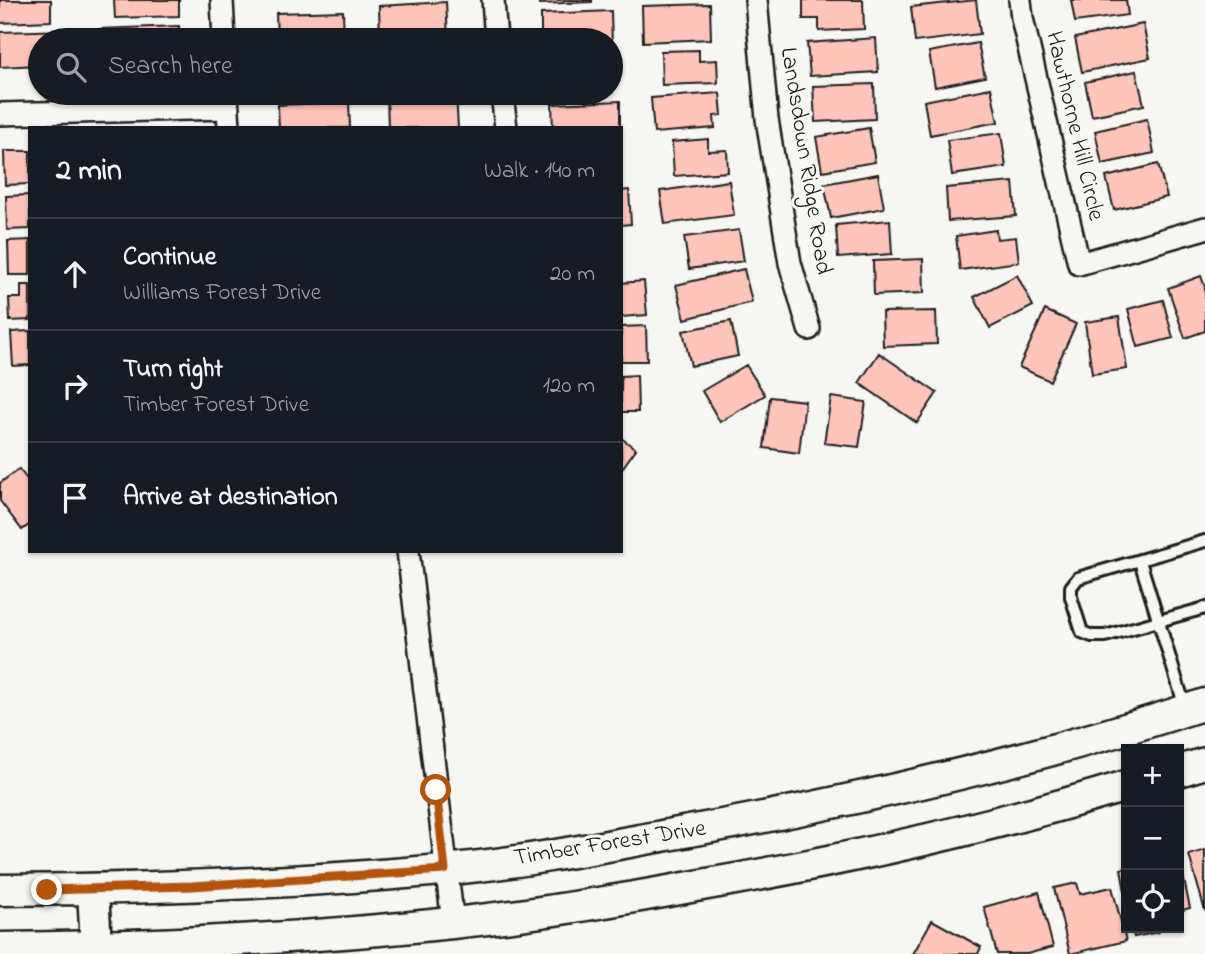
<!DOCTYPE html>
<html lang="en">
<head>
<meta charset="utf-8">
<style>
	:root { --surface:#171b24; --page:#20242c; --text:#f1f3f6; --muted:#9ea1a6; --line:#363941 }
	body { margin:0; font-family:"Indie Flower",sans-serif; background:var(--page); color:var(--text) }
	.controls { position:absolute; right:21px; bottom:21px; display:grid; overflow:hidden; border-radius:0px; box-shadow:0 2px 5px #0004 }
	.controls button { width:63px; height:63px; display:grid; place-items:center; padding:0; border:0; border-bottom:2px solid var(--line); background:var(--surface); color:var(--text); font:35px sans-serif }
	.stop { position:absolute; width:21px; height:21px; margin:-16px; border:5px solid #b45309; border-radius:50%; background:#fff }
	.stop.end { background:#b45309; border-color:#fff; box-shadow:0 2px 7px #0008 }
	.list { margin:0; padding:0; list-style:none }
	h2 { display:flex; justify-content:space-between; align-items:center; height:91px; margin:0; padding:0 28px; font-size:30px }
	h2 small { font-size:23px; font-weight:400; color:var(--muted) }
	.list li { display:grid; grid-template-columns:46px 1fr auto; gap:21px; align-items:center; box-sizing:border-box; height:112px; padding:0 28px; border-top:2px solid var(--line) }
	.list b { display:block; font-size:26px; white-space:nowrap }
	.list p { margin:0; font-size:23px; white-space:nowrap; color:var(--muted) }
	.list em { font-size:23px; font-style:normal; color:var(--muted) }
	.icon { flex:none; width:38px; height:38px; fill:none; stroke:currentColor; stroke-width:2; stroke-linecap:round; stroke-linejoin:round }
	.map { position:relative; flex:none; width:1205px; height:954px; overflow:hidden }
	.search { position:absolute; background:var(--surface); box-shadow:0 2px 5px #0004; left:28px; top:28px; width:595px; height:77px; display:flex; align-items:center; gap:18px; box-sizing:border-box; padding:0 24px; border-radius:38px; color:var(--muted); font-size:26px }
	.panel { position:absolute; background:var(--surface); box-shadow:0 2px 5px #0004; left:28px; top:126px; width:595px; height:427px; border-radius:0px }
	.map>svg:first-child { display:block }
	.building { fill:#ffc4ba; stroke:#1c1c1c; stroke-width:2 }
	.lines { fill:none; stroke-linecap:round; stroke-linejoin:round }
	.lane-casing { stroke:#1c1c1c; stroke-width:16 }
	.street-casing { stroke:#1c1c1c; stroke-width:26 }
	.secondary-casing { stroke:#1c1c1c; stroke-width:35 }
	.lane { stroke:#f6f6f2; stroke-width:10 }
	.street { stroke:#f6f6f2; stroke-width:21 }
	.secondary { stroke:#f6f6f2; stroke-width:30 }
	.route { stroke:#b45309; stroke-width:9 }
	.labels { text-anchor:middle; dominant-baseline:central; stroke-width:6; stroke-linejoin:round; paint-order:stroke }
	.street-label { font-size:24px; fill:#1c1c1c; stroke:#f6f6f2 }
</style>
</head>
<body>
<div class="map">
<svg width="1205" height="954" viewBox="0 0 1205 954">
	<rect width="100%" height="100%" fill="#f6f6f2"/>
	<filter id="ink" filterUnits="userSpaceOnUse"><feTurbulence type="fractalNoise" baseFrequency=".0143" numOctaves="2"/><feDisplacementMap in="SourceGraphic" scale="14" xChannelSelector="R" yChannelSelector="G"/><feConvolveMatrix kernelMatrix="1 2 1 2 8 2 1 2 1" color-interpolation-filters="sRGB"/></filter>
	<g filter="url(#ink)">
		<path class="building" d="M0,0H51V21L0,23Z
			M114,0H179V16L115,18Z
			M539,0H592V2L539,4Z
			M803,0H863L864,29L819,31V19H803Z
			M976,0L980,34L915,42L911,7Z
			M1071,0H1126L1128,15L1075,22Z
			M446,2L448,38L380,40L379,6Z
			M710,4L711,39L643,42L642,6Z
			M343,11L344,40H277L276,13Z
			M611,11L612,46L611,40H541V14Z
			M1143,24L1150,58L1082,72L1075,38Z
			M179,26L180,40H100V29Z
			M68,30V40H40V65L0,67V32Z
			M876,38L878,72L810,76L807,43Z
			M978,43L985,77L935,87L929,52Z
			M699,50V61L717,60L718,83L662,85L661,51Z
			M1136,71L1144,105L1092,116L1085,82Z
			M874,84L875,119L815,122L813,86Z
			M991,88L998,122L930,135L924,101Z
			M456,93L458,128H388L387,96Z
			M720,93L722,115L714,116L715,128L654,133L651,98Z
			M620,101V128H553L552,104Z
			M349,102L350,128H279L278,105Z
			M1147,119L1154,153L1102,164L1095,131Z
			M869,128L875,162L822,171L816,137Z
			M1001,133L1006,167L952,175L947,140Z
			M708,139V151L727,150L728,172L674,176L672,142Z
			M4,151H30V184L5,185Z
			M1158,164L1167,197L1114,210L1106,177Z
			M878,174L884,208L831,218L824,184Z
			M729,181L734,215L665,224L660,191Z
			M1013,182L1016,216L948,221L946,188Z
			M629,190L631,224L621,225V191Z
			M30,195V229L7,230L6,196Z
			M890,220L892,254L838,258L836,225Z
			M739,230L744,261L689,269L684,237Z
			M996,230L997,239L1016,237L1019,262L960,270L956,236Z
			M30,240V275H9L8,241Z
			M923,259L924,293L874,295L873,261Z
			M744,269L752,302L685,319L676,285Z
			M1017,275L1033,306L990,328L974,297Z
			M1201,276L1205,287V331L1185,338L1168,288Z
			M644,281L647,315L621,317V283Z
			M21,285H30V320L10,321L9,298H21Z
			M1163,300L1173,338L1138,347L1128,309Z
			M1045,310L1076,324L1050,381L1019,367Z
			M936,311L937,344L883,346L882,312Z
			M1119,317L1127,369L1092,374L1085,322Z
			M731,321L738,356L691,366L683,331Z
			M646,326L647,361H621V327Z
			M30,331V365L13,366L11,332Z
			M879,353L937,393L917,423L859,383Z
			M746,365L765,395L720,422L702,391Z
			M637,375L638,412H621V376Z
			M770,397L805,401L799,453L764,448Z
			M831,397L866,402L859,447L824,443Z
			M621,438L636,449L621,470Z
			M19,469L30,483V524L22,530L0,501V483Z
			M1205,850V911L1189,855Z
			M1179,857L1190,908L1179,911Z
			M1126,868V897L1121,869Z
			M1077,883L1080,894L1112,887L1126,941L1070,954L1054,888Z
			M1039,892L1053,947L1027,954H997L984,907Z
			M932,920L981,947L978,954H913Z
			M1132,928H1159V932L1134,937Z"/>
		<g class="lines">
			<defs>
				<path id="lane" d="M1205,541L1078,578L1071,587V597L1082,632L1092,636H1105L1205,608
					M1140,561L1185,707"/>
				<path id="street" d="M222,0L224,40
					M493,0L496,40
					M756,0L767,119L790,263L809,329
					M1020,0L1022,18L1079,264L1205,228
					M227,93L229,128
					M502,93L506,128
					M0,114L227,108
					M408,551L453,923"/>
				<path id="secondary" d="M1179,771L1205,763
					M0,890C148,889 295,883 442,870C520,863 597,848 673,834C853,802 1032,761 1205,704
					M93,890L96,947
					M0,948C151,946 302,939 452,923C534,915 615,901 696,886C841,861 985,829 1126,786"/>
			</defs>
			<use href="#lane" class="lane-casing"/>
			<use href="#street" class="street-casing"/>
			<use href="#secondary" class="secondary-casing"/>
			<use href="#lane" class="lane"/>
			<use href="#street" class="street"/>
			<use href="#secondary" class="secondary"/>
		</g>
	</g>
	<g class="lines" filter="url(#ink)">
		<path class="route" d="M47,890L192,886L445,870L436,790"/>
	</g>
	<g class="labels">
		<g class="street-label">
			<text transform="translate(1074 126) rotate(77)">Hawthorne Hill Circle</text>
			<text transform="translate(805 161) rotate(81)">Landsdown Ridge Road</text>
			<text transform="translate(610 844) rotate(-9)">Timber Forest Drive</text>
		</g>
	</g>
</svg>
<div class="controls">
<button>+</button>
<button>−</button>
<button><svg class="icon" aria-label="locate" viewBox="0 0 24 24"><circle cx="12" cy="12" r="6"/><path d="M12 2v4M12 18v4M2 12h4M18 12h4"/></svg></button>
</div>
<div class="stop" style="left:436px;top:790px"></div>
<div class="stop end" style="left:47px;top:890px"></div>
<div class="search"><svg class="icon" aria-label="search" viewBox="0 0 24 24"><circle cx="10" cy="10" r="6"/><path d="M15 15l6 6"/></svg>Search here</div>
<section class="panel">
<h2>2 min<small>Walk · 140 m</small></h2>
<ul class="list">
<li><svg class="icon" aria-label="ahead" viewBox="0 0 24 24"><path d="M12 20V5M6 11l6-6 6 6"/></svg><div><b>Continue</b><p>Williams Forest Drive</p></div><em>20 m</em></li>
<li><svg class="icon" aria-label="right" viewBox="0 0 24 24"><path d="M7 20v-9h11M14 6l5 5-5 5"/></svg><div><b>Turn right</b><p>Timber Forest Drive</p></div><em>120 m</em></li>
<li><svg class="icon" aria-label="arrive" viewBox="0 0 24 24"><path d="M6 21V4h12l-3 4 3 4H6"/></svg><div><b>Arrive at destination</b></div></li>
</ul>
</section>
</div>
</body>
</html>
